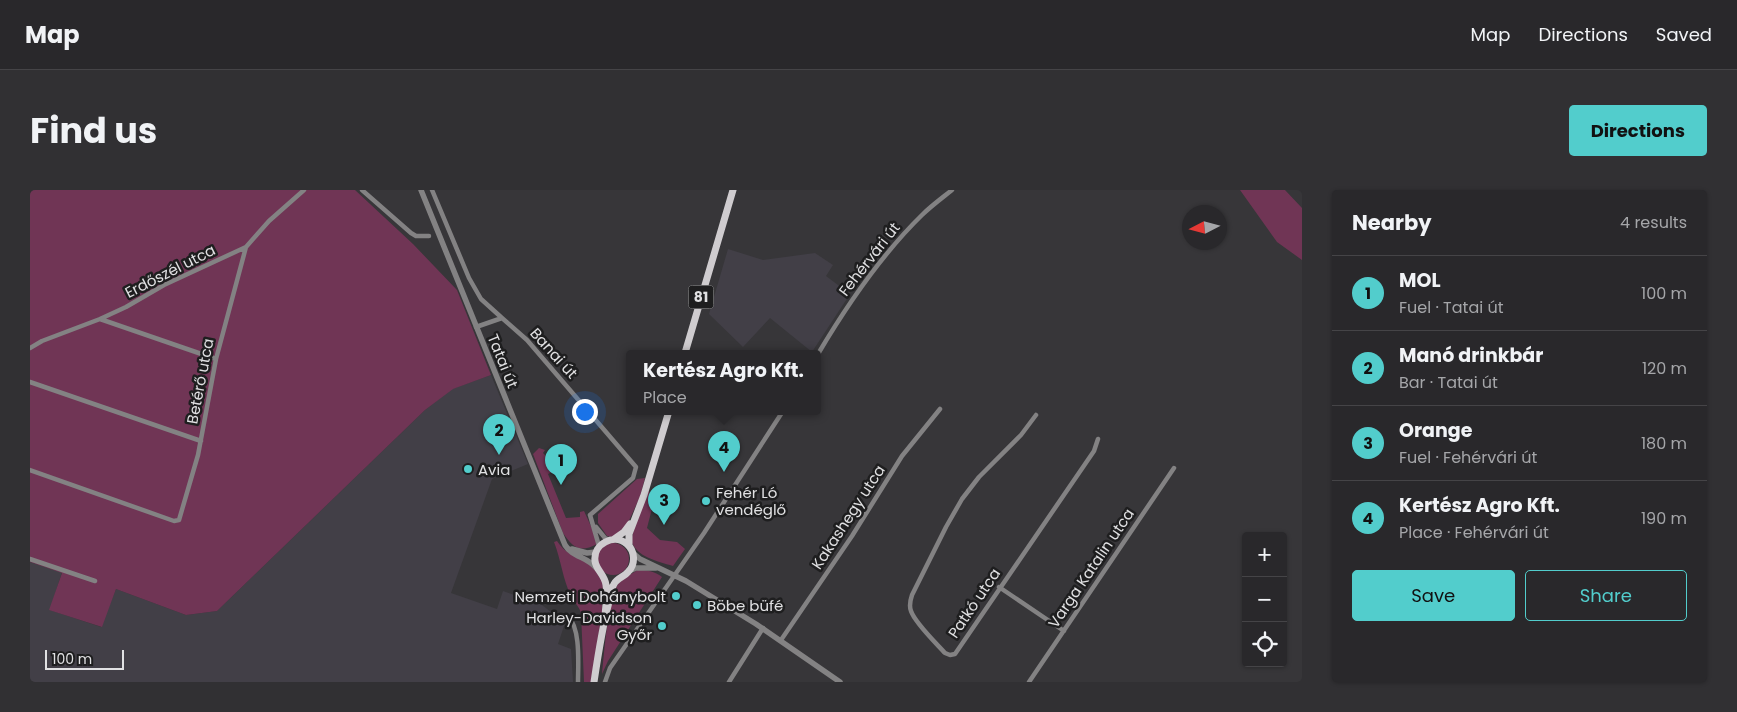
<!DOCTYPE html>
<html lang="en">
<head>
<meta charset="utf-8">
<style>
	:root { --surface:#29282b; --page:#313033; --text:#f1f3f6; --muted:#a5a6a9; --line:#454447; --accent:#52cdcc }
	body { margin:0; font-family:Poppins,sans-serif; background:var(--page); color:var(--text) }
	.controls { position:absolute; right:15px; bottom:15px; display:grid; overflow:hidden; border-radius:5px; box-shadow:0 1px 4px #0004 }
	.controls button { width:45px; height:45px; display:grid; place-items:center; padding:0; border:0; border-bottom:1px solid var(--line); background:var(--surface); color:var(--text); font:25px sans-serif }
	.compass { position:absolute; left:1152px; top:15px; width:45px; height:45px; border-radius:50%; background:var(--surface); box-shadow:0 1px 4px #0004; rotate:264deg }
	.scale { position:absolute; left:15px; bottom:12px; width:79px; box-sizing:border-box; padding-left:5px; border:2px solid #e1e1e3; border-top:0; font-size:14px; line-height:18px; white-space:nowrap; color:#e1e1e3; -webkit-text-stroke:4px #1e1e1f; paint-order:stroke }
	.you { position:absolute; left:554px; top:221px; width:18px; height:18px; margin:-12px; border:4px solid #fff; border-radius:50%; background:#1a73e8; box-shadow:0 0 0 8px #1a73e833 }
	.badge { display:grid; place-items:center; width:32px; height:32px; border-radius:50%; background:var(--accent); color:#111; font-size:16px; font-weight:700 }
	.pin { position:absolute; translate:-50% -41px; filter:drop-shadow(0 1px 2px #0008) }
	.pin::after { content:''; position:absolute; top:26px; width:18px; height:15px; background:inherit; clip-path:polygon(0 0,100% 0,50% 100%) }
	.popup { position:absolute; left:596px; top:160px; width:195px; height:65px; box-sizing:border-box; display:grid; place-content:center; border-radius:5px; background:var(--surface); filter:drop-shadow(0 1px 4px #0005); font-size:16px; white-space:nowrap; color:var(--muted) }
	.popup b { font-size:19px; color:var(--text) }
	.popup::after { content:''; position:absolute; left:50%; top:100%; margin-left:-10px; border:10px solid transparent; border-top-color:var(--surface) }
	.list { margin:0; padding:0; list-style:none }
	h2 { display:flex; justify-content:space-between; align-items:center; height:65px; margin:0; padding:0 20px; font-size:21px }
	h2 small { font-size:16px; font-weight:400; color:var(--muted) }
	.list li { display:grid; grid-template-columns:32px 1fr auto; gap:15px; align-items:center; box-sizing:border-box; height:75px; padding:0 20px; border-top:1px solid var(--line) }
	.list b { display:block; font-size:19px; white-space:nowrap }
	.list p { margin:0; font-size:16px; white-space:nowrap; color:var(--muted) }
	.list em { font-size:16px; font-style:normal; color:var(--muted) }
	.actions { display:flex; gap:10px; padding:15px 20px }
	.actions a { flex:1; padding:11px 0; border:1px solid var(--accent); border-radius:5px; text-align:center; font-size:18px; color:var(--accent) }
	.actions .main { background:var(--accent); color:#111 }
	.icon { flex:none; width:28px; height:28px; fill:none; stroke:currentColor; stroke-width:2; stroke-linecap:round; stroke-linejoin:round }
	.map { position:relative; flex:none; width:1272px; height:492px; overflow:hidden; border-radius:5px }
	header { display:flex; align-items:center; gap:30px; box-sizing:border-box; height:70px; padding:0 25px; background:var(--surface); border-bottom:1px solid var(--line) }
	header strong { font-size:24px }
	nav { display:flex; gap:28px; margin-inline-start:auto; font-size:18px }
	.intro { display:flex; align-items:center; justify-content:space-between; box-sizing:border-box; height:120px; padding:0 30px }
	h1 { margin:0; font-size:35px }
	.button { padding:12px 22px; border-radius:5px; background:var(--accent); color:#111; font-size:18px; font-weight:700 }
	main { display:flex; gap:30px; padding:0 30px }
	aside { flex:1; background:var(--surface); border-radius:5px; box-shadow:0 1px 4px #0004 }
	.map>svg:first-child { display:block }
	.built { fill:#423f47 }
	.green { fill:#703555 }
	.lines { fill:none; stroke-linecap:round; stroke-linejoin:round }
	.minor { stroke:#838283; stroke-width:4.5 }
	.tertiary { stroke:#838283; stroke-width:5.5 }
	.primary { stroke:#cfcccf; stroke-width:7 }
	.poi-dot { fill:#52cdcc; stroke:#1e1e1f; stroke-width:2 }
	.labels { text-anchor:middle; dominant-baseline:central; stroke-width:5; stroke-linejoin:round; paint-order:stroke }
	.shield { fill:#1e1e1f; stroke:#a6a6a8; stroke-width:1 }
	.shield-label { font-size:14px; font-weight:bold; fill:#e1e1e3 }
	.street-label { font-size:15px; fill:#e1e1e3; stroke:#1e1e1f }
	.poi-label { font-size:15px; fill:#e1e1e3; stroke:#1e1e1f; text-anchor:start }
</style>
</head>
<body>
<header>
<strong>Map</strong>
<nav><a>Map</a><a>Directions</a><a>Saved</a></nav>
</header>
<div class="intro"><h1>Find us</h1><a class="button">Directions</a></div>
<main>
<div class="map">
<svg width="1272" height="492" viewBox="0 0 1272 492">
	<rect width="100%" height="100%" fill="#373639"/>
	<path class="built" d="M698,59L733,70L785,63L803,75L796,86L820,104L782,162L740,128L713,157L679,124Z
		M461,185L498,274L462,289L421,403L467,419L473,401L512,415L535,433L528,454L541,459L543,492H0V372L32,382L20,420L71,437L86,399L156,425L187,421L395,220L422,199Z"/>
	<path class="green" d="M0,0H325L383,54L427,100L461,185L423,199L395,220L187,421L156,425L86,399L72,437L19,420L32,383L0,372Z
		M1210,0H1255L1272,18V70L1247,52Z
		M509,258L515,260L513,263L529,279L518,284L536,328L550,327V322L554,321L565,345L567,354C550,363 543,358 533,343L503,264Z
		M615,288L610,307L596,337L582,347L577,346L568,333V324L607,289Z
		M616,299L625,307L617,338L630,350L647,352L655,359L643,376C627,371 606,367 601,350Z
		M527,351C539,368 545,363 557,372C564,377 568,385 573,392L572,423L561,492H554L551,423C549,416 544,412 541,406C533,390 531,370 524,352Z
		M567 369a16 16 0 1 1 32 0a16 16 0 1 1-32 0Z
		M608,380C616,380 625,381 632,387L578,471L572,484C574,466 578,405 589,393C591,391 605,381 608,380Z"/>
	<g class="lines">
		<path class="minor" d="M332,0L381,43L386,46H399
			M402,0L439,88L451,109L472,128
			M70,129L186,169
			M446,137L472,128L497,150L606,277L603,288L560,325
			M0,158L12,151L70,129L96,117L134,95L216,57L239,31L274,0
			M788,164C817,115 852,64 892,25C901,16 912,8 922,0
			M0,192L171,251
			M1006,225L991,245L949,287L932,309L916,337L882,405C880,411 879,416 881,421C885,433 906,453 915,463L920,465L925,464L1064,261L1068,249
			M0,280L144,331L149,330L168,265L186,169L216,57
			M560,325L569,356
			M566,337L575,348L579,350
			M0,369L65,391
			M969,397L1034,441
			M538,426C551,439 548,474 548,492
			M751,450L822,346L872,266L910,219
			M575,492L580,478L674,343L753,221
			M699,492L733,438
			M999,492L1144,278"/>
		<path class="tertiary" d="M391,0L535,355C542,367 558,367 566,378
			M542,359L557,363L566,362
			M603,363L610,369L656,391L726,434L810,492
			M599,381L606,378H626"/>
		<path class="primary" d="M655,163L703,0
			M584,349L594,342L600,334
			M599,356V344L614,305L639,221
			M564,492C568,465 572,438 579,412C580,406 581,399 584,394C587,388 594,387 598,382C606,374 605,361 597,354C584,343 563,354 565,371C566,380 575,385 576,395C578,406 575,418 575,429"/>
	</g>
	<g class="poi-dot">
		<circle cx="438" cy="279" r="5"/>
		<circle cx="676" cy="311" r="5"/>
		<circle cx="646" cy="406" r="5"/>
		<circle cx="667" cy="415" r="5"/>
		<circle cx="632" cy="436" r="5"/>
	</g>
	<g class="labels">
		<rect class="shield" x="658.5" y="95.5" width="25" height="23" rx="4"/>
		<g class="shield-label">
			<text x="671" y="107">81</text>
		</g>
		<g class="street-label">
			<text transform="translate(839 69) rotate(-52)">Fehérvári út</text>
			<text transform="translate(140 81) rotate(-27)">Erdőszél utca</text>
			<text transform="translate(524 163) rotate(48)">Banai út</text>
			<text transform="translate(473 171) rotate(68)">Tatai út</text>
			<text transform="translate(170 191) rotate(-79)">Betérő utca</text>
			<text transform="translate(818 327) rotate(-57)">Kakashegy utca</text>
			<text transform="translate(1061 378) rotate(-56)">Varga Katalin utca</text>
			<text transform="translate(944 413) rotate(-56)">Patkó utca</text>
		</g>
		<g class="poi-label">
			<text x="448" y="279">Avia</text>
			<text x="686" y="302">Fehér Ló<tspan x="686" dy="17">vendéglő</tspan></text>
			<text x="636" y="406" text-anchor="end">Nemzeti Dohánybolt</text>
			<text x="677" y="415">Böbe büfé</text>
			<text x="622" y="427" text-anchor="end">Harley-Davidson<tspan x="622" dy="17">Győr</tspan></text>
		</g>
	</g>
</svg>
<div class="controls">
<button>+</button>
<button>−</button>
<button><svg class="icon" aria-label="locate" viewBox="0 0 24 24"><circle cx="12" cy="12" r="6"/><path d="M12 2v4M12 18v4M2 12h4M18 12h4"/></svg></button>
</div>
<svg class="compass" viewBox="-18 -18 36 36"><path d="M0-13l5 13h-10z" fill="#e53935"/><path d="M0 13l5-13h-10z" fill="#a5a6a9"/></svg>
<div class="scale">100 m</div>
<div class="you"></div>
<div class="pin badge" style="left:531px;top:295px">1</div>
<div class="pin badge" style="left:469px;top:265px">2</div>
<div class="pin badge" style="left:634px;top:335px">3</div>
<div class="pin badge" style="left:694px;top:282px">4</div>
<div class="popup"><b>Kertész Agro Kft.</b>Place</div>
</div>
<aside>
<h2>Nearby<small>4 results</small></h2>
<ul class="list">
<li><span class="badge">1</span><div><b>MOL</b><p>Fuel · Tatai út</p></div><em>100 m</em></li>
<li><span class="badge">2</span><div><b>Manó drinkbár</b><p>Bar · Tatai út</p></div><em>120 m</em></li>
<li><span class="badge">3</span><div><b>Orange</b><p>Fuel · Fehérvári út</p></div><em>180 m</em></li>
<li><span class="badge">4</span><div><b>Kertész Agro Kft.</b><p>Place · Fehérvári út</p></div><em>190 m</em></li>
</ul>
<div class="actions"><a class="main">Save</a><a>Share</a></div>
</aside>
</main>
</body>
</html>
